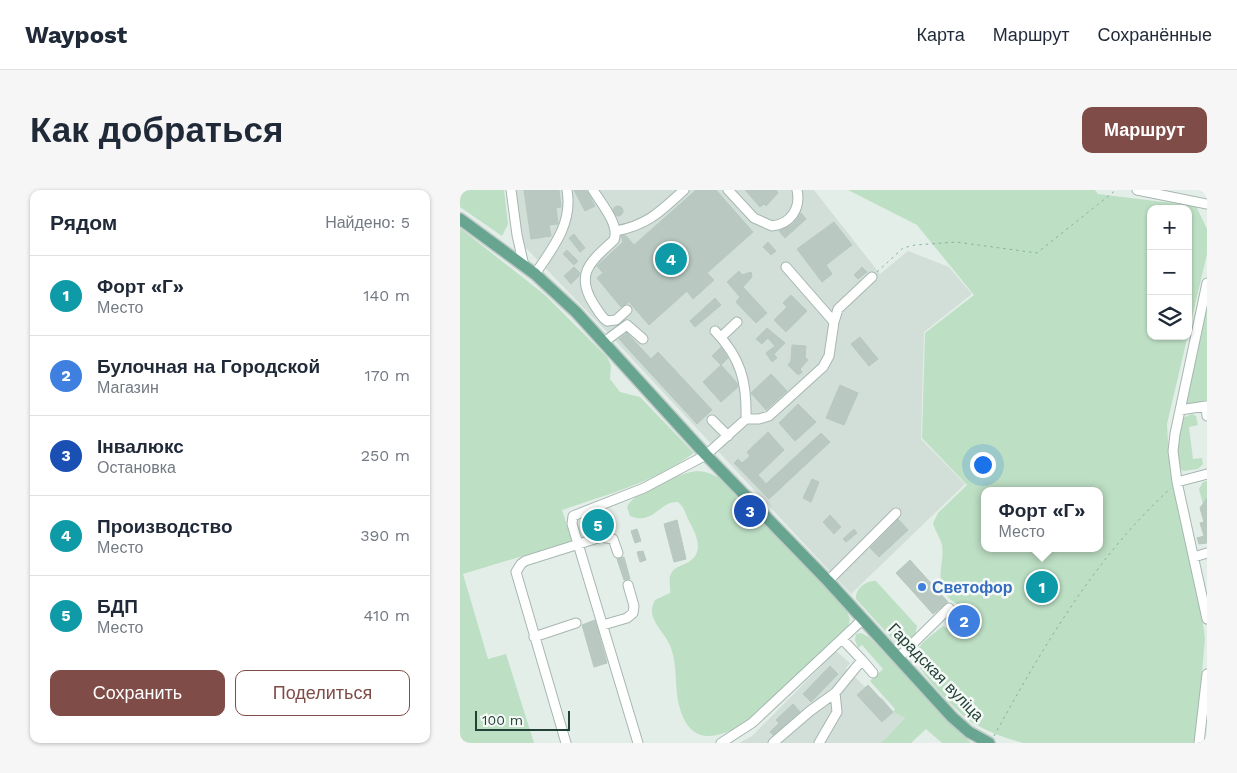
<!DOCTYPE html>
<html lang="ru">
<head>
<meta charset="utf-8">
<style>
	:root { --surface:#fff; --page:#f6f6f7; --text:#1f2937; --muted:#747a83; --line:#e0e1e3; --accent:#804c47 }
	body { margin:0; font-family:"Work Sans",sans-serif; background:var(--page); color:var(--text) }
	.controls { position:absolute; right:15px; top:15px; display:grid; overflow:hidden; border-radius:10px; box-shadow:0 1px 4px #0004 }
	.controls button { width:45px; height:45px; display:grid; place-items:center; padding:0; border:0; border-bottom:1px solid var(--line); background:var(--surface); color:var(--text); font:25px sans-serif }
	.scale { position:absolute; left:15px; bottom:12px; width:95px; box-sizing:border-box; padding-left:5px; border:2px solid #234137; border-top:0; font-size:14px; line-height:18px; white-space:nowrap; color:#234137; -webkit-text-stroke:4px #f5faf7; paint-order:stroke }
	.you { position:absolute; left:522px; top:274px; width:18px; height:18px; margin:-12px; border:4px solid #fff; border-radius:50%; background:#1a73e8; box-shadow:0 0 0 8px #1a73e833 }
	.badge { display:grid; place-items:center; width:32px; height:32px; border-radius:50%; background:var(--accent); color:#fff; font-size:16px; font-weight:700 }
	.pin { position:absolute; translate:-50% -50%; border:2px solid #fff; box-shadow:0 1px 5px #0006 }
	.popup { position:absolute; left:521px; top:297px; width:122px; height:65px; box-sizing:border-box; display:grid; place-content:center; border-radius:10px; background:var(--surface); filter:drop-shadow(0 1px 4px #0005); font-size:16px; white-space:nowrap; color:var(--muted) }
	.popup b { font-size:19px; color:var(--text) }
	.popup::after { content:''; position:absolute; left:50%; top:100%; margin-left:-10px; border:10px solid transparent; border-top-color:var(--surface) }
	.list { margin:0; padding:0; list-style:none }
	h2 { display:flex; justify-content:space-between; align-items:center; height:65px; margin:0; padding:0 20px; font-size:21px }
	h2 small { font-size:16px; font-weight:400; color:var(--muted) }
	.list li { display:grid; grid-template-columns:32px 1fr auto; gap:15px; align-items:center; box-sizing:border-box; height:80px; padding:0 20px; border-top:1px solid var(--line) }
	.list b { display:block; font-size:19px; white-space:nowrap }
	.list p { margin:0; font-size:16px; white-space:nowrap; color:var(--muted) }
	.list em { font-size:16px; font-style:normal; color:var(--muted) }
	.actions { display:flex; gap:10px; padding:15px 20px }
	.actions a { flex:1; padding:11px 0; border:1px solid var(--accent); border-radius:10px; text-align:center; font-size:18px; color:var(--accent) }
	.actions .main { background:var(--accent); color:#fff }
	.icon { flex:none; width:28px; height:28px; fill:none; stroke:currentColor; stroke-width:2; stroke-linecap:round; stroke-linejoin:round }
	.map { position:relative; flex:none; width:747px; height:553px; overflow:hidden; border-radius:10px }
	header { display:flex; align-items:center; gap:30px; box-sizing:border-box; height:70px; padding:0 25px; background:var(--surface); border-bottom:1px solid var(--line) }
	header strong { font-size:24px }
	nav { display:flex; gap:28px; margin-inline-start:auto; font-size:18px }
	.intro { display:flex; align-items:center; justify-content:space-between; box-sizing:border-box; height:120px; padding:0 30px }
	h1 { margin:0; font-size:35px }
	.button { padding:12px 22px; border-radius:10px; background:var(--accent); color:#fff; font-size:18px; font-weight:700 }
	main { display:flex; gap:30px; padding:0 30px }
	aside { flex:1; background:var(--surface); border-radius:10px; box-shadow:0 1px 4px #0004 }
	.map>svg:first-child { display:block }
	.built { fill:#d2ded8 }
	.green { fill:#bddfc4; fill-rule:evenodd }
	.building { fill:#b9c9c2; stroke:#b6c8bf }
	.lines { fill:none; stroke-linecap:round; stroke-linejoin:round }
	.minor-casing { stroke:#a6b7b0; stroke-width:11 }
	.major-casing { stroke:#c1cac7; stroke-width:14 }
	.path { stroke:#84b2a1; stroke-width:1; stroke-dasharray:2.5 4; stroke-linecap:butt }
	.minor { stroke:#fff; stroke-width:9 }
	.major { stroke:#67a591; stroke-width:11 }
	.shop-dot { fill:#3f7fe0; stroke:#f5faf7; stroke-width:2 }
	.labels { text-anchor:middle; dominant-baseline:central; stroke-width:5; stroke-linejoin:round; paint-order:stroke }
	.shop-label { font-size:16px; font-weight:bold; fill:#366cbe; stroke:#f5faf7; text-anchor:start }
	.street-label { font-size:16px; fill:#234137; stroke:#f5faf7 }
</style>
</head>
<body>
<header>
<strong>Waypost</strong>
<nav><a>Карта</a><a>Маршрут</a><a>Сохранённые</a></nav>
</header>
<div class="intro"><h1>Как добраться</h1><a class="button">Маршрут</a></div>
<main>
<aside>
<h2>Рядом<small>Найдено: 5</small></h2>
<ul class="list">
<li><span class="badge" style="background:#0f9aa8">1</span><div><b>Форт «Г»</b><p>Место</p></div><em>140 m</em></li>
<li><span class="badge" style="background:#3f7fe0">2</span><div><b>Булочная на Городской</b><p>Магазин</p></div><em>170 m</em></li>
<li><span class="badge" style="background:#1a4fb4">3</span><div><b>Інвалюкс</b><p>Остановка</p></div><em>250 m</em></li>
<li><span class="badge" style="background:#0f9aa8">4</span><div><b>Производство</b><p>Место</p></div><em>390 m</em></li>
<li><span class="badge" style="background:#0f9aa8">5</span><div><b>БДП</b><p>Место</p></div><em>410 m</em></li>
</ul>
<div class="actions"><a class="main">Сохранить</a><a>Поделиться</a></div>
</aside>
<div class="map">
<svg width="747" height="553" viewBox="0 0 747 553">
	<rect width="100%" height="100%" fill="#e4eee9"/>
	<path class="built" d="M56,0H354L420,84L448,61L489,77L512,104L464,142L461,249L505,294L391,404L148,143L63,55Z
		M376,461L390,473L386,478L405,497L408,495L420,509L422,507L433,522L445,528L421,553H279L292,546Z"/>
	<path class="green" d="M0,0H44L48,34L42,46L0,17Z
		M388,0H635L638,4L736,16L747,39V64L707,234L709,269L741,420L745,448L736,553H564C546,549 529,542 513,533C501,526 456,481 456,467C456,454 474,444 483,436C496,443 505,449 516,438L515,425C509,419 493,413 489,408C473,388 485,375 482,355C480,347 475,341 473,333L478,323L507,295L462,248L465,143L514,105L457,35ZM691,19H728V146H691ZM524,301H640V358H524Z
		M0,38L85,105L147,167L151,175L150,189L160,202L180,207L234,263C190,294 151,303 102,320L112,351L3,384L28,469L46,464L74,553H0Z
		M747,117V210L731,214L726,213Z
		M732,224L736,226L738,235L729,237L733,269L742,268L743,274L738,279L723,281C712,270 719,241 723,228Z
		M237,281C273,283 274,318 301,329L386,419L390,429L388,437L286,533C251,553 227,553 218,511C215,494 217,475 211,458C206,442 184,429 195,410L210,403C211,397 208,390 211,384C214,376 223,376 230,371C246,360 234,341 228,329C225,322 224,317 218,312C200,310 194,336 170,326L167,317C172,303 222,282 237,281Z
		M747,291V313L743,314L739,299L743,292Z
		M416,391L457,436L455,445L445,453L435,452L396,409C395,399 406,390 416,391Z
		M401,443L409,447L511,553H482L466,539L451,553H421L445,528L433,522L435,519L410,491L423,479L402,455L398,458L395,450L396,444Z"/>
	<path class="building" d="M64,0H99L101,17L96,18L98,34L89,35L91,46L71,49Z
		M114,0H126L135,16L125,21Z
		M236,0H256L293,42L247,83L254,90L233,109L227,101L189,135L169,112L161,117L137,88L143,83L137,76L163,52L161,46L165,45L174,55Z
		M285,0H316L318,3L306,16L304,14L300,17Z
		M153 21a5 5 0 1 1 10 0a5 5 0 1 1-10 0Z
		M341,23L346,29L325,48L319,41L333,34Z
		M374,32L392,55L366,75L372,84L362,92L337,59Z
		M114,44L125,58L120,62L109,48Z
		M308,52L316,61L311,65L303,57Z
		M107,60L118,71L114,75L103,64Z
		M114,77L120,83L119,86L111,94L104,86Z
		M402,77L407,82L398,89L394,85Z
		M279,81L282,85L291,82L292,87L283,97L307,123L296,133L276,112L280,107L267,92Z
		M331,105L347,121L326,142L314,130L327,117L323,113Z
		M255,108L261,115L235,137L230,131Z
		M307,138L325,153L314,164L317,168L312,172L306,163L315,156L308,148L302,154L296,149Z
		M167,143L191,169L198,162L252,220L237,234L159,149Z
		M400,147L418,169L409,176L391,154Z
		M332,155L346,156L345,167L348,170L340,179L342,182L338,185L328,175L331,171Z
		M261,157L268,168L261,175L252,166Z
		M261,175L277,193L278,197L261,212L243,192Z
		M311,184L327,201L306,220L291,203Z
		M380,195L398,203L384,235L366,228Z
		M338,214L356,232L335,251L319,233Z
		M308,242L324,260L298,285L306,294L361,243L370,252L309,309L274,273L278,269L282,273L290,266L287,262Z
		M352,289L359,292L351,312L343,308Z
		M747,308V353L739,354L737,348L744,346L740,333L744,332L740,318Z
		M147,325L150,337L128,344L125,332Z
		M370,325L381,337L374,344L363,332Z
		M438,329L448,340L419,367L410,358Z
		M217,330L226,369L214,372L204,334Z
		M177,339L181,351L175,353L171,341Z
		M394,339L397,343L386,352L383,349Z
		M183,361L186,370L180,372L177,362Z
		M164,367L170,389L164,390L157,369Z
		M450,370L488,412L473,424L436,383Z
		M505,424L511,432L503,438L501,436L495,441L491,436Z
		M135,430L147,473L134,477L122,435Z
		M370,476L378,484L351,512L343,504Z
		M408,495L433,522L422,532L397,505Z
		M333,514L340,522L313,545L310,542L319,533L316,530Z"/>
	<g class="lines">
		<defs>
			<path id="minor" d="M51,0L57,45L64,76
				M133,0C141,13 160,35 154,50C133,70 114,82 133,113C137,119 141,127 147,131L156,130L167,120
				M268,0L294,28L312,36C331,34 341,18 337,0
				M677,0L747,14
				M156,41C188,35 201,21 224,0
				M326,77L374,132
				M75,84C93,58 113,33 107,0
				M747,93L715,244L713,261L717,292L747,429
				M255,141C281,168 287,192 286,229
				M261,147L277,132
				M144,152L167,135L183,149
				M720,220L746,216L747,226
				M252,230L268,246
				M717,292L747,284
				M734,367L747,363
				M368,391L436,323
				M143,435L167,428L173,423L174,416L168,395
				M74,447L116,433
				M438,468L489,418
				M402,470L413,483
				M106,553L56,382L61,374L65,371L141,347L153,349L158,363
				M178,553L112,334L113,326L184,298L246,265L286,229H299L309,226L363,177L369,166L374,132L378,119L412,87
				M261,553L292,533L402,430
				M313,553L350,521L375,503L402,470L382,449
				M359,553L377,522L375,503
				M739,553L747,484"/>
			<path id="major" d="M0,29L75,84L116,122L246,265L368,391L492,527L509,542L529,553"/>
		</defs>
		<use href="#minor" class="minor-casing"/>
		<use href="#major" class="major-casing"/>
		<path class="path" d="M417,82L443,58L455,55L496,52L577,63L656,0
			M534,546C583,457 636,366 711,298"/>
		<use href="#minor" class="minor"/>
		<use href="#major" class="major"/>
	</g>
	<circle class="shop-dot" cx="462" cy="397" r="5"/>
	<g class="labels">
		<g class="shop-label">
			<text x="472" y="397">Светофор</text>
		</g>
		<g class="street-label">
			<text transform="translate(476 482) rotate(46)">Гарадская вуліца</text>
		</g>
	</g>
</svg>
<div class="controls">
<button>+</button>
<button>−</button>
<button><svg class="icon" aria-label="layers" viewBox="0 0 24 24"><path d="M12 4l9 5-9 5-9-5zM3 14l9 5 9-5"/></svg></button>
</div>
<div class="scale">100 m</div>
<div class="you"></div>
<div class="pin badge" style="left:582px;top:397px;background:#0f9aa8">1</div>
<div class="popup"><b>Форт «Г»</b>Место</div>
<div class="pin badge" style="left:504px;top:431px;background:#3f7fe0">2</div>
<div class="pin badge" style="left:290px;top:321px;background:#1a4fb4">3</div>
<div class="pin badge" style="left:211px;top:69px;background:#0f9aa8">4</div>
<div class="pin badge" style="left:138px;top:335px;background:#0f9aa8">5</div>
</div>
</main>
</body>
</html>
